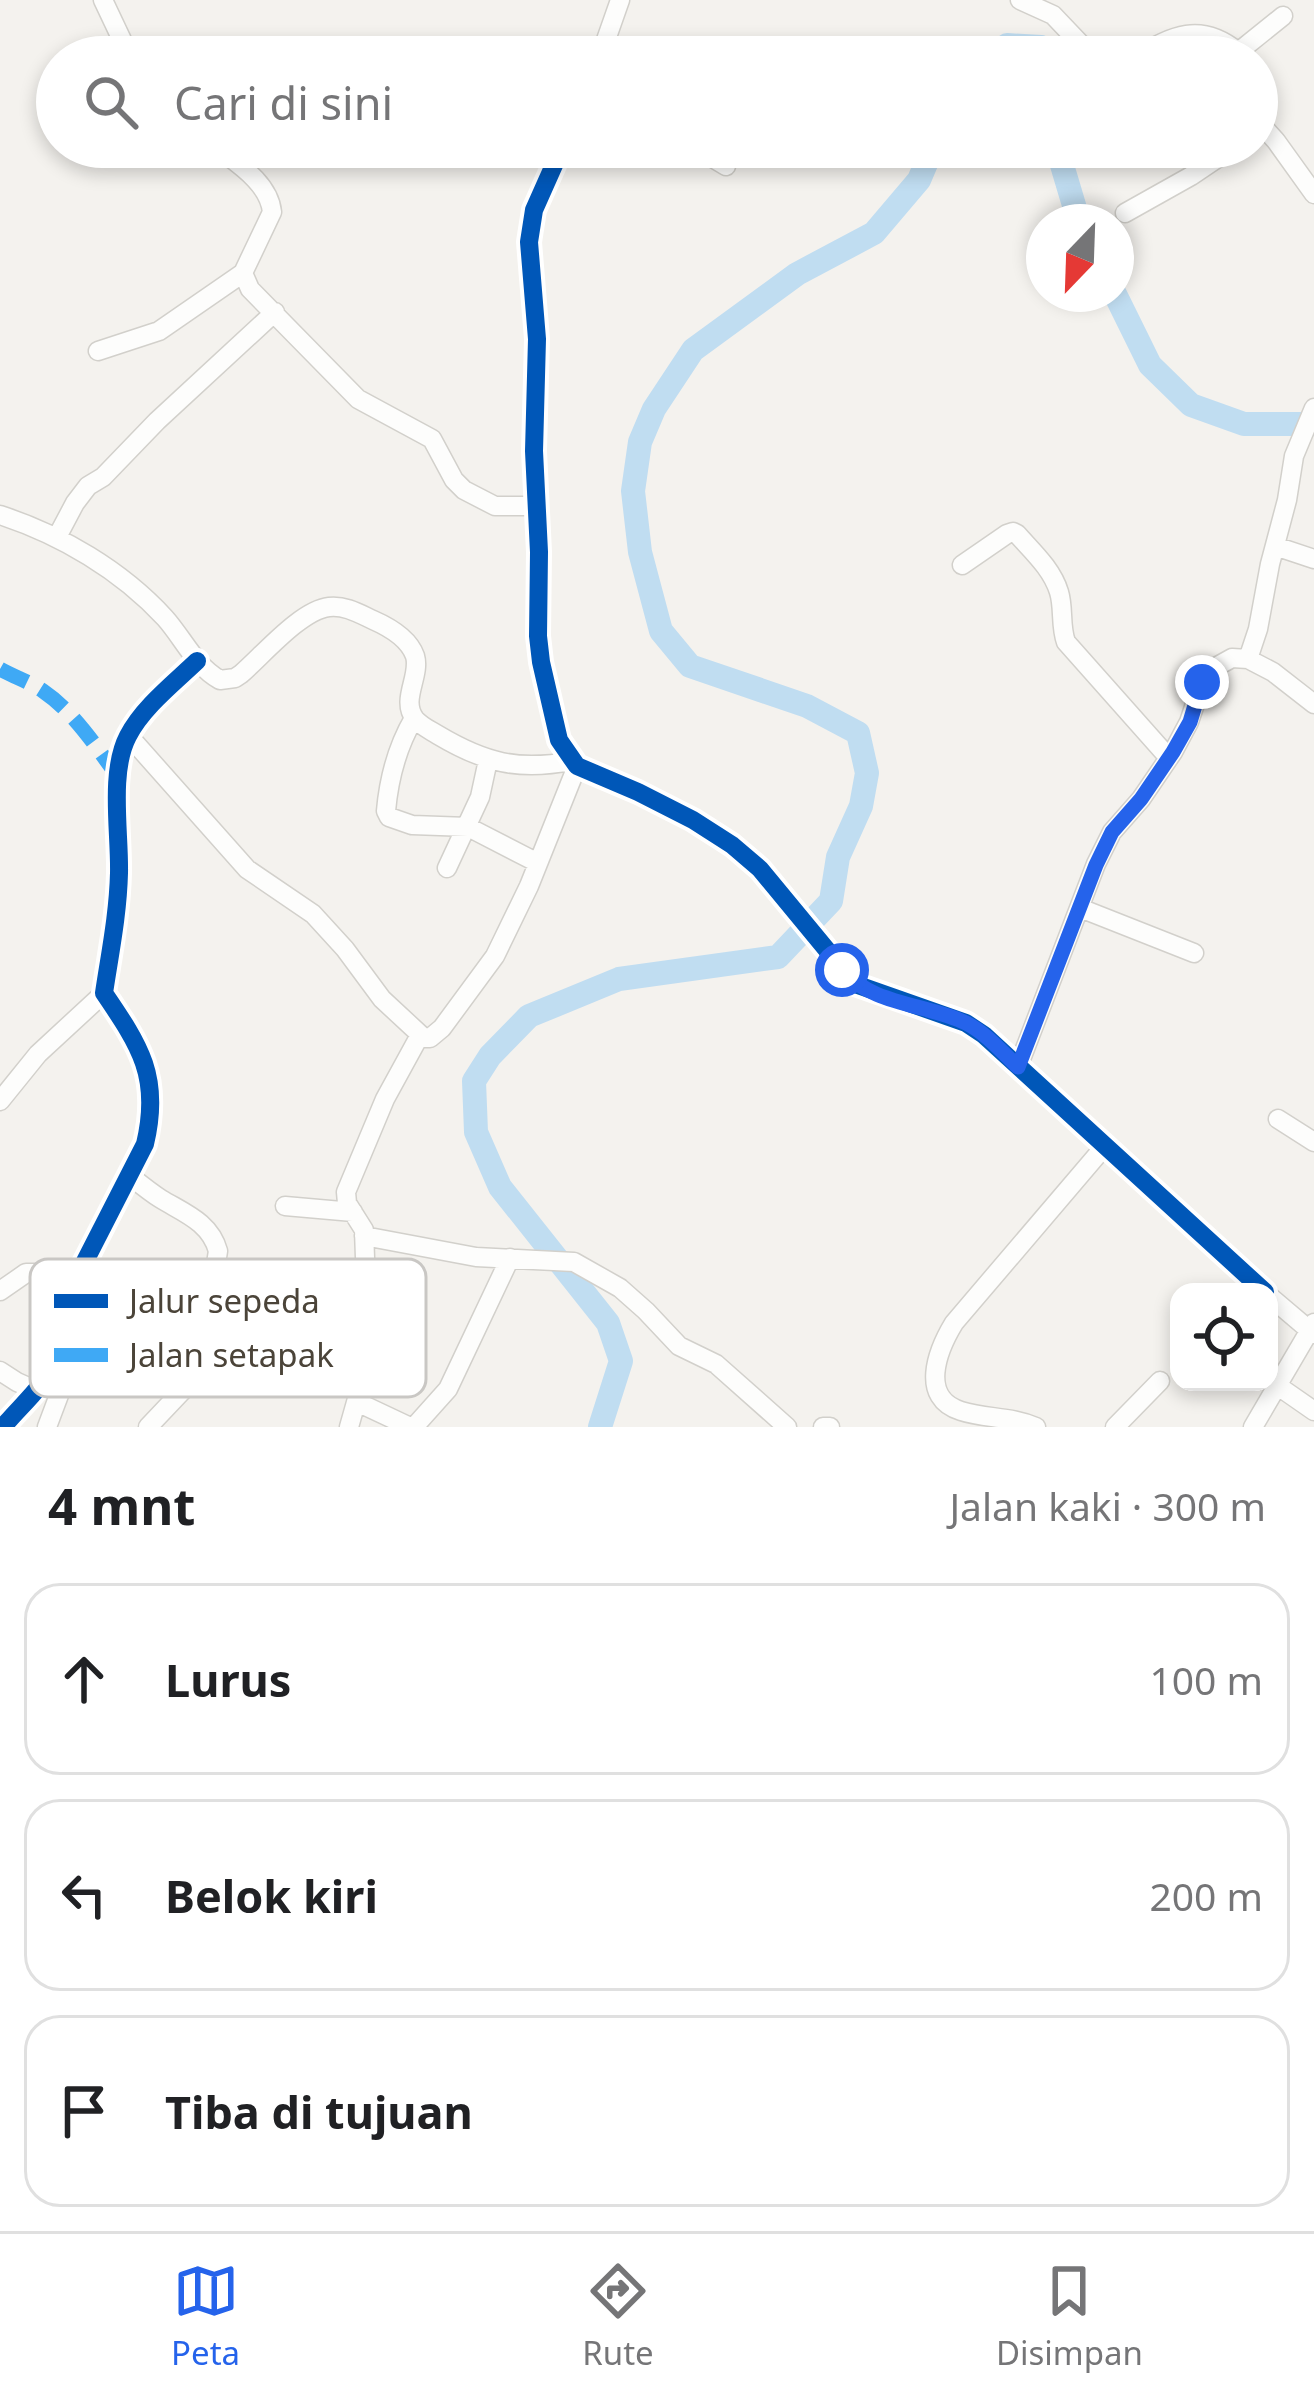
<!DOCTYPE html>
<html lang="id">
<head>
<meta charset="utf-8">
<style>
	:root { --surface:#fff; --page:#f2f2f2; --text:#202124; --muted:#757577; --line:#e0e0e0; --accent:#2563eb }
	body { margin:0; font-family:"Noto Sans",sans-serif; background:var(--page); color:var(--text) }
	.controls { position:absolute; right:36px; bottom:36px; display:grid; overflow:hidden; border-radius:24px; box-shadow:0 6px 18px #0003 }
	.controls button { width:108px; height:108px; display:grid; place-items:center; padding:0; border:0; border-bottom:3px solid var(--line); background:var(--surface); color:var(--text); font:60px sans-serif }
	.compass { position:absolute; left:1026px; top:204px; width:108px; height:108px; border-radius:50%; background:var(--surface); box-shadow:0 6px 18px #0003; rotate:203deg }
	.stop { position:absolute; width:36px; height:36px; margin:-27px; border:9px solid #2563eb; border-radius:50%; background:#fff }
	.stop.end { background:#2563eb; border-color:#fff; box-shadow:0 3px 12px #0008 }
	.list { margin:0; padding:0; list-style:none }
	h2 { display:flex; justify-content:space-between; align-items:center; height:156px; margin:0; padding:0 48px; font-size:51px }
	h2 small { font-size:39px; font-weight:400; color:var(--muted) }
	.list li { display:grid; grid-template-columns:78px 1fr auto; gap:36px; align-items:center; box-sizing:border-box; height:192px; margin:0 24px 24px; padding:0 24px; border:3px solid var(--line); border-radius:36px }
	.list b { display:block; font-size:45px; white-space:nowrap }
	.list em { font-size:39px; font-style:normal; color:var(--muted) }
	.icon { flex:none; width:66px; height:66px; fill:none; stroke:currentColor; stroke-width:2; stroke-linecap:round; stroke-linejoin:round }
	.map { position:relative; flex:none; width:1314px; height:1427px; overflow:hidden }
	.search { position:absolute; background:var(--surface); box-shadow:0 6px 18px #0003; left:36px; right:36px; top:36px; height:132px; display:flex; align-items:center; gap:30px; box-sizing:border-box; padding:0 42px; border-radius:66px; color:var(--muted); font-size:45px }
	.sheet { height:804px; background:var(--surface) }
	nav { display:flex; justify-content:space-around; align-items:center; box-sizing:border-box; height:168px; border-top:3px solid var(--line); background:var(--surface); font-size:33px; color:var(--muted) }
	nav a { display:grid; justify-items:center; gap:6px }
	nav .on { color:var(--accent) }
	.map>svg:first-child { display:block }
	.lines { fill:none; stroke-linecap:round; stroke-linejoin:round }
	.river { stroke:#c0ddf1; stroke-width:24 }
	.minor-casing { stroke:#d2d0cb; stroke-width:21 }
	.minor { stroke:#fdfdfc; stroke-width:18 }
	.quiet { stroke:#3fa9f5; stroke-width:15; stroke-dasharray:30 15; stroke-linecap:butt }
	.cycleway-casing { stroke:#fff; stroke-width:26 }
	.cycleway { stroke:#0057b8; stroke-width:18 }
	.route { stroke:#2563eb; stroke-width:15 }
	.key { fill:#fff; stroke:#c9c7c4; stroke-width:3 }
	.key-label { font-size:33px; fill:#4b4439 }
</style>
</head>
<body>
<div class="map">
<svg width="1314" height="1427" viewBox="0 0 1314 1427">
	<rect width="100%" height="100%" fill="#f4f2ee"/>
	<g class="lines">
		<path class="river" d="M993,57L1007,45L1041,47L1062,57
			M1064,147L1062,165L1079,222
			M1115,294L1150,365L1191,405L1244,424H1314
			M600,1427L621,1361L608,1323L500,1187L476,1132L474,1081L490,1056L529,1016L619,979L778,957L831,901L838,857L861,806L867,773L858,733L807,706L690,666L661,631L640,552L633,491L640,442L654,409L693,350L797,274L874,233L919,180L933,147"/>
		<defs>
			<path id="minor" d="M103,0L130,57
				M1020,0L1053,15L1093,57
				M600,57L620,0
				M1135,57C1173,36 1200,21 1238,52
				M1232,57L1283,16
				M1257,120L1276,141L1314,194
				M216,147C238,164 269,183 272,212L243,273L250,289L358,399L432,439L454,480L464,490L495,506H537
				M562,147L534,210L529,242L537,339L534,451L539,552L538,636L541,662L559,740L577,766L638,792L693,820L732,845L760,869L855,984L966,1023L984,1035L1265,1292
				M701,147L711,157L726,166
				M1125,213L1191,176L1234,147
				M98,351L159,331L243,273
				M0,515C61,535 121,570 165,618C183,638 195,666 220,680L235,678L241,674C263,655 301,610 329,607C345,605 360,614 373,620C389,627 409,639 415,656C421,676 400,700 415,719C421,726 430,730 438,735C485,763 518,771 572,761
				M57,537L75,503L88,486L103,477L157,421L275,312
				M1275,546L1314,559
				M962,565L1007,534L1013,532L1017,534C1033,552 1052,569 1059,592C1064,608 1060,626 1066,642L1169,758
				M1248,659L1258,629L1270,564L1287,500L1294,456L1314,408
				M414,718C397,747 389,777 386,811L389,817L412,825L468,827L538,863
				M128,735L247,869L313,914L345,949L382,999L424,1038H430L442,1028L495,956L529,886L577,766
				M447,868L480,797L488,760
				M1080,908L1194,953
				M1018,1067L1096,864L1112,832L1141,799L1173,752L1189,722L1202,683L1214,668L1232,658L1248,659L1273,672L1314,704
				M0,1101L38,1054L104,993
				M1278,1119L1314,1142
				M129,1175C139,1183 150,1192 161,1199C184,1213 210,1222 218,1251L201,1357L184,1389L148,1427
				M285,1206L353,1212
				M364,1236L476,1257L574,1262L620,1288L646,1311L679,1346L716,1364L787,1427
				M0,1291L26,1273H37L74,1285
				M1269,1296L1314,1334
				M0,1371L17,1382L35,1390
				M1278,1386L1314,1411
				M357,1402L410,1427
				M3,1427C20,1406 46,1385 55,1360C65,1333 66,1304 77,1277L145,1144C161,1077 140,1046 104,993C110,953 118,914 119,873C120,833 109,772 128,736C143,707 174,683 197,661
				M47,1427L59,1395L55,1362
				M349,1427L362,1381L365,1258L364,1230L347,1203L346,1192L385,1099L420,1035
				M414,1427L448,1389L510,1258
				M823,1427H830
				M1036,1427C1011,1416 986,1419 961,1411C919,1398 937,1351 954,1323L1104,1147
				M1115,1427L1160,1381
				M1253,1427L1314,1323"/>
		</defs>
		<use href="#minor" class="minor-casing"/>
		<use href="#minor" class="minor"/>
		<path class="quiet" d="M0,669C14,677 30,682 43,691C74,712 97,748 119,778"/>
		<defs>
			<path id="cycleway" d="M562,147L534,210L529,242L537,339L534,451L539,552L538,636L541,662L559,740L577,766L638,792L693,820L732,845L760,869L855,984L966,1023L984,1035L1265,1292
				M3,1427C20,1406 46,1385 55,1360C65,1333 66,1304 77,1277L145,1144C161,1077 140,1046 104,993C110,953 118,914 119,873C120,833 109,772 128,736C143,707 174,683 197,661"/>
		</defs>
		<use href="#cycleway" class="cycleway-casing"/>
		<use href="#cycleway" class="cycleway"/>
	</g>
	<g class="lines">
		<path class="route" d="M842,970C872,1005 927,1004 966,1023C986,1033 1002,1052 1018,1067L1096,865L1112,832L1141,799L1173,752L1190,722L1202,682"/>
	</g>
	<rect x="30" y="1259" width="396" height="138" rx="18" class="key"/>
	<rect x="54" y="1294" width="54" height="14" fill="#0057b8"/>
	<rect x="54" y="1348" width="54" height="14" fill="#3fa9f5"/>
	<g class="key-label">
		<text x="129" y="1313">Jalur sepeda</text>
		<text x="129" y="1367">Jalan setapak</text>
	</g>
</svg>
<div class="controls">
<button><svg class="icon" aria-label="locate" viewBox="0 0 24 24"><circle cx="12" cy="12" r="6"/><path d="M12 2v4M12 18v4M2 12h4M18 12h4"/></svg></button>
</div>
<svg class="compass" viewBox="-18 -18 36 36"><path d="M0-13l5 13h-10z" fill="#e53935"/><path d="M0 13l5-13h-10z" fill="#757577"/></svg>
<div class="stop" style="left:842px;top:970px"></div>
<div class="stop end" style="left:1202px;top:682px"></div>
<div class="search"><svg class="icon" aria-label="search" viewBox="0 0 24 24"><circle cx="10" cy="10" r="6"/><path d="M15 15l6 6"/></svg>Cari di sini</div>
</div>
<section class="sheet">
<h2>4 mnt<small>Jalan kaki · 300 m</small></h2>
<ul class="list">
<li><svg class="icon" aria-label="ahead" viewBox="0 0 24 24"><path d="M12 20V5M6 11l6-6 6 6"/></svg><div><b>Lurus</b></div><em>100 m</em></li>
<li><svg class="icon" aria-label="left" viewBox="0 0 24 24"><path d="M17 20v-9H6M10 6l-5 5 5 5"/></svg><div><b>Belok kiri</b></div><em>200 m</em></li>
<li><svg class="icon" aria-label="arrive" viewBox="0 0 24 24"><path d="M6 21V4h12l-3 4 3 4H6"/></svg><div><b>Tiba di tujuan</b></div></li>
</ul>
</section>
<nav>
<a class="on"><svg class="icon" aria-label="map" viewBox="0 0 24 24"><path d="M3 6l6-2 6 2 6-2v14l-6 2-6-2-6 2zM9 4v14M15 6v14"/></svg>Peta</a>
<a><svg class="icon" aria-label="directions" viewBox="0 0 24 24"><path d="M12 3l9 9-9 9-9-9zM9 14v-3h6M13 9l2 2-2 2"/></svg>Rute</a>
<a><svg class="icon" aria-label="saved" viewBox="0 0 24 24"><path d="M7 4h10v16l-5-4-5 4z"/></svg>Disimpan</a>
</nav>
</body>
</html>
